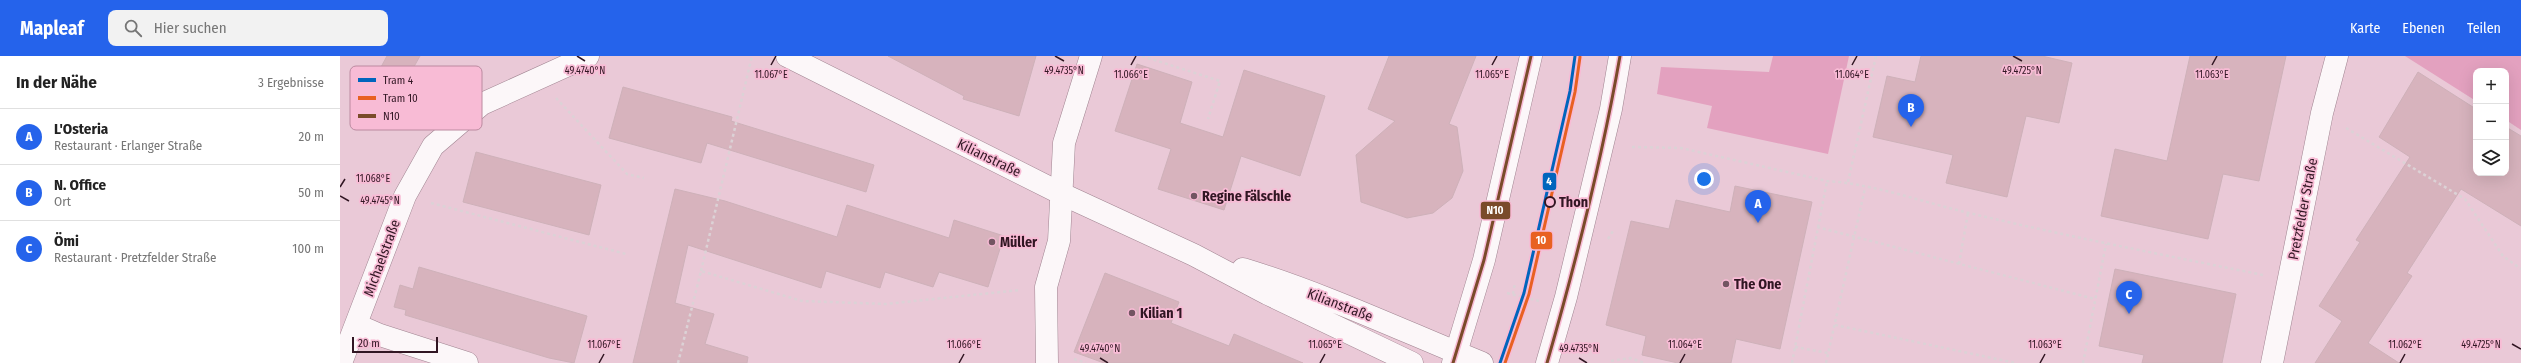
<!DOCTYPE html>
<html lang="de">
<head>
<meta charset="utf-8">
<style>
	:root { --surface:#fff; --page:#f2f2f2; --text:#222; --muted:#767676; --line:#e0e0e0; --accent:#2563eb }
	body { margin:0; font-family:"Fira Sans Condensed",sans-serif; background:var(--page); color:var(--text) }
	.controls { position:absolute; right:12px; top:12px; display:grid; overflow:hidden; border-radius:8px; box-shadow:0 4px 16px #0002 }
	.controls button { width:36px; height:36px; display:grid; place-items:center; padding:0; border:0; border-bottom:1px solid var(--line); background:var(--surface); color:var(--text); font:20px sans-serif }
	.scale { position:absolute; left:12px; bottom:10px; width:86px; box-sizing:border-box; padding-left:4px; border:2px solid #311623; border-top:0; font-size:11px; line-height:14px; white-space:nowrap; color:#311623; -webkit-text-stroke:3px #f8bbd5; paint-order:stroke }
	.you { position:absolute; left:1364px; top:123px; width:14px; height:14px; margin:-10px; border:3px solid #fff; border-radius:50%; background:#1a73e8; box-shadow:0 0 0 6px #1a73e833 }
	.badge { display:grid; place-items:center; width:26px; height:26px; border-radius:50%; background:var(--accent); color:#fff; font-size:13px; font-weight:700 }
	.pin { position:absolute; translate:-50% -33px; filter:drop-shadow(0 1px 2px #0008) }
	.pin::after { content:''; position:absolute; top:21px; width:14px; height:12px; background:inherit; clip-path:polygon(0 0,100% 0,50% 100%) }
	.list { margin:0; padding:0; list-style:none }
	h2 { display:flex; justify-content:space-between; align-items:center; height:52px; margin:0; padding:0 16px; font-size:17px }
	h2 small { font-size:13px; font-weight:400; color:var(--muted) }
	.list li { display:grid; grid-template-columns:26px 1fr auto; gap:12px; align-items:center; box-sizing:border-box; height:56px; padding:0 16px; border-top:1px solid var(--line) }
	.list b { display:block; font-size:15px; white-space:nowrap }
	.list p { margin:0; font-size:13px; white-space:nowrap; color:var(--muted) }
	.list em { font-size:13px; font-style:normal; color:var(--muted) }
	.icon { flex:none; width:22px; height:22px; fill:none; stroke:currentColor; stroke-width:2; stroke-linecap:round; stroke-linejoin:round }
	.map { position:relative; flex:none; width:2181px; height:307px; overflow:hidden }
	header { display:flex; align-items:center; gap:24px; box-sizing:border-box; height:56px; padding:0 20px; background:var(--accent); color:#fff }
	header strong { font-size:19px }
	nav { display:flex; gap:22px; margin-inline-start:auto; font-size:14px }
	.search { width:280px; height:36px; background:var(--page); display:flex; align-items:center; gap:10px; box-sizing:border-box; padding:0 14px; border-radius:8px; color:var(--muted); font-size:15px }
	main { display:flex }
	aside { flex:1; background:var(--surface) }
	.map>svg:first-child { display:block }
	.green { fill:#e3a1bf }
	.building { fill:#d7b3bd; stroke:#ceb1b9 }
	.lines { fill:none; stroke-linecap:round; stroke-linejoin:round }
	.minor-casing { stroke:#a08491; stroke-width:23 }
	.major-casing { stroke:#a08491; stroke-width:23 }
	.path { stroke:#dcd2d6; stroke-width:2.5; stroke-dasharray:3 3; stroke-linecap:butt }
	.minor { stroke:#fcf7f9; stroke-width:22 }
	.major { stroke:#fcf7f9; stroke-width:22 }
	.bus-1-casing { stroke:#f8bbd5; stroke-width:6 }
	.bus-1 { stroke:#7a4b2a; stroke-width:3 }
	.tram-1-casing { stroke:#f8bbd5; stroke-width:6 }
	.tram-2-casing { stroke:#f8bbd5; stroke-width:6 }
	.tram-1 { stroke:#0065bd; stroke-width:3 }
	.tram-2 { stroke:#e86122; stroke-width:3 }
	.ticks { fill:none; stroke:#311623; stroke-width:1.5 }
	.poi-dot { fill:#725562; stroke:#f8bbd5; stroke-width:1.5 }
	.stop-dot { fill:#f8bbd5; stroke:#311623; stroke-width:2 }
	.labels { text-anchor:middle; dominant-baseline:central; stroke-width:3.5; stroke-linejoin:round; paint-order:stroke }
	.street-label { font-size:14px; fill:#311623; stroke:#f8bbd5 }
	.poi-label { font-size:14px; font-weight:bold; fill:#311623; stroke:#f8bbd5; text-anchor:start }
	.stop-label { font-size:14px; font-weight:bold; fill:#311623; stroke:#f8bbd5; text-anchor:start }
	.key { fill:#f8bbd5; stroke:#bc8aa0; stroke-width:1 }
	.key-label { font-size:11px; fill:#311623 }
	.ticks-label { font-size:10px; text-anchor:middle; fill:#311623; stroke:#f8bbd5; stroke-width:3.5; stroke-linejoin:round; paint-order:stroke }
	.line-badge { stroke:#f8bbd5; stroke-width:1.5 }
	.badge-label { font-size:11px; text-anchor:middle; font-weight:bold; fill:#fff }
</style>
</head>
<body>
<header>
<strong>Mapleaf</strong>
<div class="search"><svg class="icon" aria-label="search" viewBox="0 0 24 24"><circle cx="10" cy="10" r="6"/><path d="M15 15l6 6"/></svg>Hier suchen</div>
<nav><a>Karte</a><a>Ebenen</a><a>Teilen</a></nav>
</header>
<main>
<aside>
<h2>In der Nähe<small>3 Ergebnisse</small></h2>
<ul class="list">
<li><span class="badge">A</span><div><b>L'Osteria</b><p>Restaurant · Erlanger Straße</p></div><em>20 m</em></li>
<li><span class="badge">B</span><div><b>N. Office</b><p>Ort</p></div><em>50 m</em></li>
<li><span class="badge">C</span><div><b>Ömi</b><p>Restaurant · Pretzfelder Straße</p></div><em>100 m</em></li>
</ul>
</aside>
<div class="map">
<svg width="2181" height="307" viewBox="0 0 2181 307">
	<rect width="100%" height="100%" fill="#eac9d7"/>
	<path class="green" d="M1433,0H1509L1488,98L1367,72L1372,50L1317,38L1321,11L1429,16Z
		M2065,0H2181V74L2166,64V15H2136V45Z"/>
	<path class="building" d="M47,0H80L58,39L75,48L65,68L23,44Z
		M548,0H696L679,60L623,43L624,40Z
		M1049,0H1136L1109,68L1117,71L1123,115L1112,142L1093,157L1067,162L1021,146L1016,99L1055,65L1028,53Z
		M1581,0H1702L1732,7L1719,67L1686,60L1667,141L1606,127L1613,99L1533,81L1547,20L1575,26Z
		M1850,0H1946L1919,125L1883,118L1868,183L1761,160L1775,93L1827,105Z
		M797,8L852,26L840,67L883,81L904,14L985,40L960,120L901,100L884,154L818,133L831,93L775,75Z
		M2078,16L2136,53V117H2166V71L2181,80V170L2121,133L2067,217L2072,220L2028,287L2059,307H1975L2002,265L1979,250L2020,186L2016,184L2070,101L2039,81Z
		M283,31L392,61L391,65L534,109L526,136L367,87L361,107L269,82Z
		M136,96L261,129L249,179L123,146Z
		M1395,130L1472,146L1440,293L1396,283L1391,307H1338L1302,299L1306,280L1266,269L1291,165L1329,173L1336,144L1390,156Z
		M335,133L385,145L497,181L507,149L609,182L614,164L664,180L648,231L599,216L593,231L545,216L540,232L486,215L481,232L348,189L335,247L374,258L365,288L408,301L407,307H293Z
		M79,211L247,260L234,307L209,302L65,259L66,254L54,251L60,229L73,233Z
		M1775,213L1896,238L1882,307H1802L1804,299L1759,290Z
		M765,217L839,246L831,267L889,290L894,278L963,307H764L734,296Z"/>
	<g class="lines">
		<defs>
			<path id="minor" d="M17,269L40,279L127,307
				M1,307L65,140L93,90L142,48L248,0
				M707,307L706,231L719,185L724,87L751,0
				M1932,307L1982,57L1997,0"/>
			<path id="major" d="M447,0L722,138L854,199L928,238L1072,307
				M903,213C985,238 1063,275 1142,307
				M1113,307L1144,204L1191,0
				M1207,307L1226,241L1271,53L1280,0"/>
		</defs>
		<use href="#minor" class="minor-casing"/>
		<use href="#major" class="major-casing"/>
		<path class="path" d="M802,0L880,25L868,63
			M1547,0H1548
			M216,42L287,118L304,122
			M2006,72L2125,143L2163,200L2181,213
			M1292,91L1341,92L1487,125C1534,128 1582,146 1629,157C1726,180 1824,199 1923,219
			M1508,126L1536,0
			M91,147L286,198
			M1477,171L1755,243
			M1268,183L1273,175
			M1619,208L1628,157
			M361,215L412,0
			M1167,237L1199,245
			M1173,238L1175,227
			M1495,269L1676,307
			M1455,291L1488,297
			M734,303L746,307
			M1271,305L1290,302L1305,307
			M338,307L361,215L462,245L546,248L680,234
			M1452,307L1487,125
			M1486,307L1525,132
			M1743,307L1766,188"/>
		<use href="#minor" class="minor"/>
		<use href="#major" class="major"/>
		<defs>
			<path id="bus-1" d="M1113,307L1144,204L1191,0
				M1207,307C1236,206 1262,103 1280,0"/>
		</defs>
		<use href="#bus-1" class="bus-1-casing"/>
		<use href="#bus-1" class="bus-1"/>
		<defs>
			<path id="tram-1" d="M1160,307L1184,237L1230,35L1235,0"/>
			<path id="tram-2" d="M1165,307L1189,238L1235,36L1240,1"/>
		</defs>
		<use href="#tram-1" class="tram-1-casing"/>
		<use href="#tram-2" class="tram-2-casing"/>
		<use href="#tram-1" class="tram-1"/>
		<use href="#tram-2" class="tram-2"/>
	</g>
	<path class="ticks" d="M237,0L245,5M715,0L724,5M1673,0L1682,5M431,9L436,0M791,9L796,0M1152,9L1157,0M1512,9L1517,0M1872,9L1877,0M0,131L5,123M0,140L9,145M2172,288L2181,293M760,302L768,307M1239,302L1247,307M259,307L264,298M619,307L624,298M980,307L985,298M1340,307L1345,298M1700,307L1705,298M2060,307L2065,298"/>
	<g class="poi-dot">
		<circle cx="854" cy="140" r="4"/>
		<circle cx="652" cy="186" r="4"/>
		<circle cx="1386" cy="228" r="4"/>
		<circle cx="792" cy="257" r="4"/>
	</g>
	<circle class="stop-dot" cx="1210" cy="146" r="5"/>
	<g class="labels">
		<g class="street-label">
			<text transform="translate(649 102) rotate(26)">Kilianstraße</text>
			<text transform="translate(1963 153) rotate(-79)">Pretzfelder Straße</text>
			<text transform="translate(42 202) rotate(-70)">Michaelstraße</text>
			<text transform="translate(1000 249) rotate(21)">Kilianstraße</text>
		</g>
		<g class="poi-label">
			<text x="862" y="140">Regine Fälschle</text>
			<text x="660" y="186">Müller</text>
			<text x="1394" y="228">The One</text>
			<text x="800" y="257">Kilian 1</text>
		</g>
		<g class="stop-label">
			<text x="1219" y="146">Thon</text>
		</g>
	</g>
	<rect x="10" y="10" width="132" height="64" rx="6" class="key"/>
	<rect x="18" y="22" width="18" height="4" fill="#0065bd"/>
	<rect x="18" y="40" width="18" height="4" fill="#e86122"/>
	<rect x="18" y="58" width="18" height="4" fill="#7a4b2a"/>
	<g class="key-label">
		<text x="43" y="28">Tram 4</text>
		<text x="43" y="46">Tram 10</text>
		<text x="43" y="64">N10</text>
	</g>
	<g class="ticks-label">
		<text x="724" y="18">49.4735°N</text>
		<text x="1682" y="18">49.4725°N</text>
		<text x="245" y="18">49.4740°N</text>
		<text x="431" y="22">11.067°E</text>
		<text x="791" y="22">11.066°E</text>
		<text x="1152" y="22">11.065°E</text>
		<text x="1512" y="22">11.064°E</text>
		<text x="1872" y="22">11.063°E</text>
		<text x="33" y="126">11.068°E</text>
		<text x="40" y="148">49.4745°N</text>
		<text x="2141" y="292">49.4725°N</text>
		<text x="264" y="292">11.067°E</text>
		<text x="624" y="292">11.066°E</text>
		<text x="985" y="292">11.065°E</text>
		<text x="1345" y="292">11.064°E</text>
		<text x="1705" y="292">11.063°E</text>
		<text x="2065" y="292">11.062°E</text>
		<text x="760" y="296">49.4740°N</text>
		<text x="1239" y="296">49.4735°N</text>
	</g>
	<g class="line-badge">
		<rect x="1202" y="116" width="15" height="19" rx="4" fill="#0065bd"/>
		<rect x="1140" y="145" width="31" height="19" rx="4" fill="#7a4b2a"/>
		<rect x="1190" y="175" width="23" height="19" rx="4" fill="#e86122"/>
	</g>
	<g class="badge-label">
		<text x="1209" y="129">4</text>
		<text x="1155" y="158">N10</text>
		<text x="1201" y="188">10</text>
	</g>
</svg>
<div class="controls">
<button>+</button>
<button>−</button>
<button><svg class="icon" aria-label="layers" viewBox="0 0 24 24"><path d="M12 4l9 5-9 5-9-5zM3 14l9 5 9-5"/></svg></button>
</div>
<div class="scale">20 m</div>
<div class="you"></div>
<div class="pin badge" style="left:1418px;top:167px">A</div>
<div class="pin badge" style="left:1571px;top:71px">B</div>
<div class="pin badge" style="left:1789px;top:258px">C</div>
</div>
</main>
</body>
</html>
